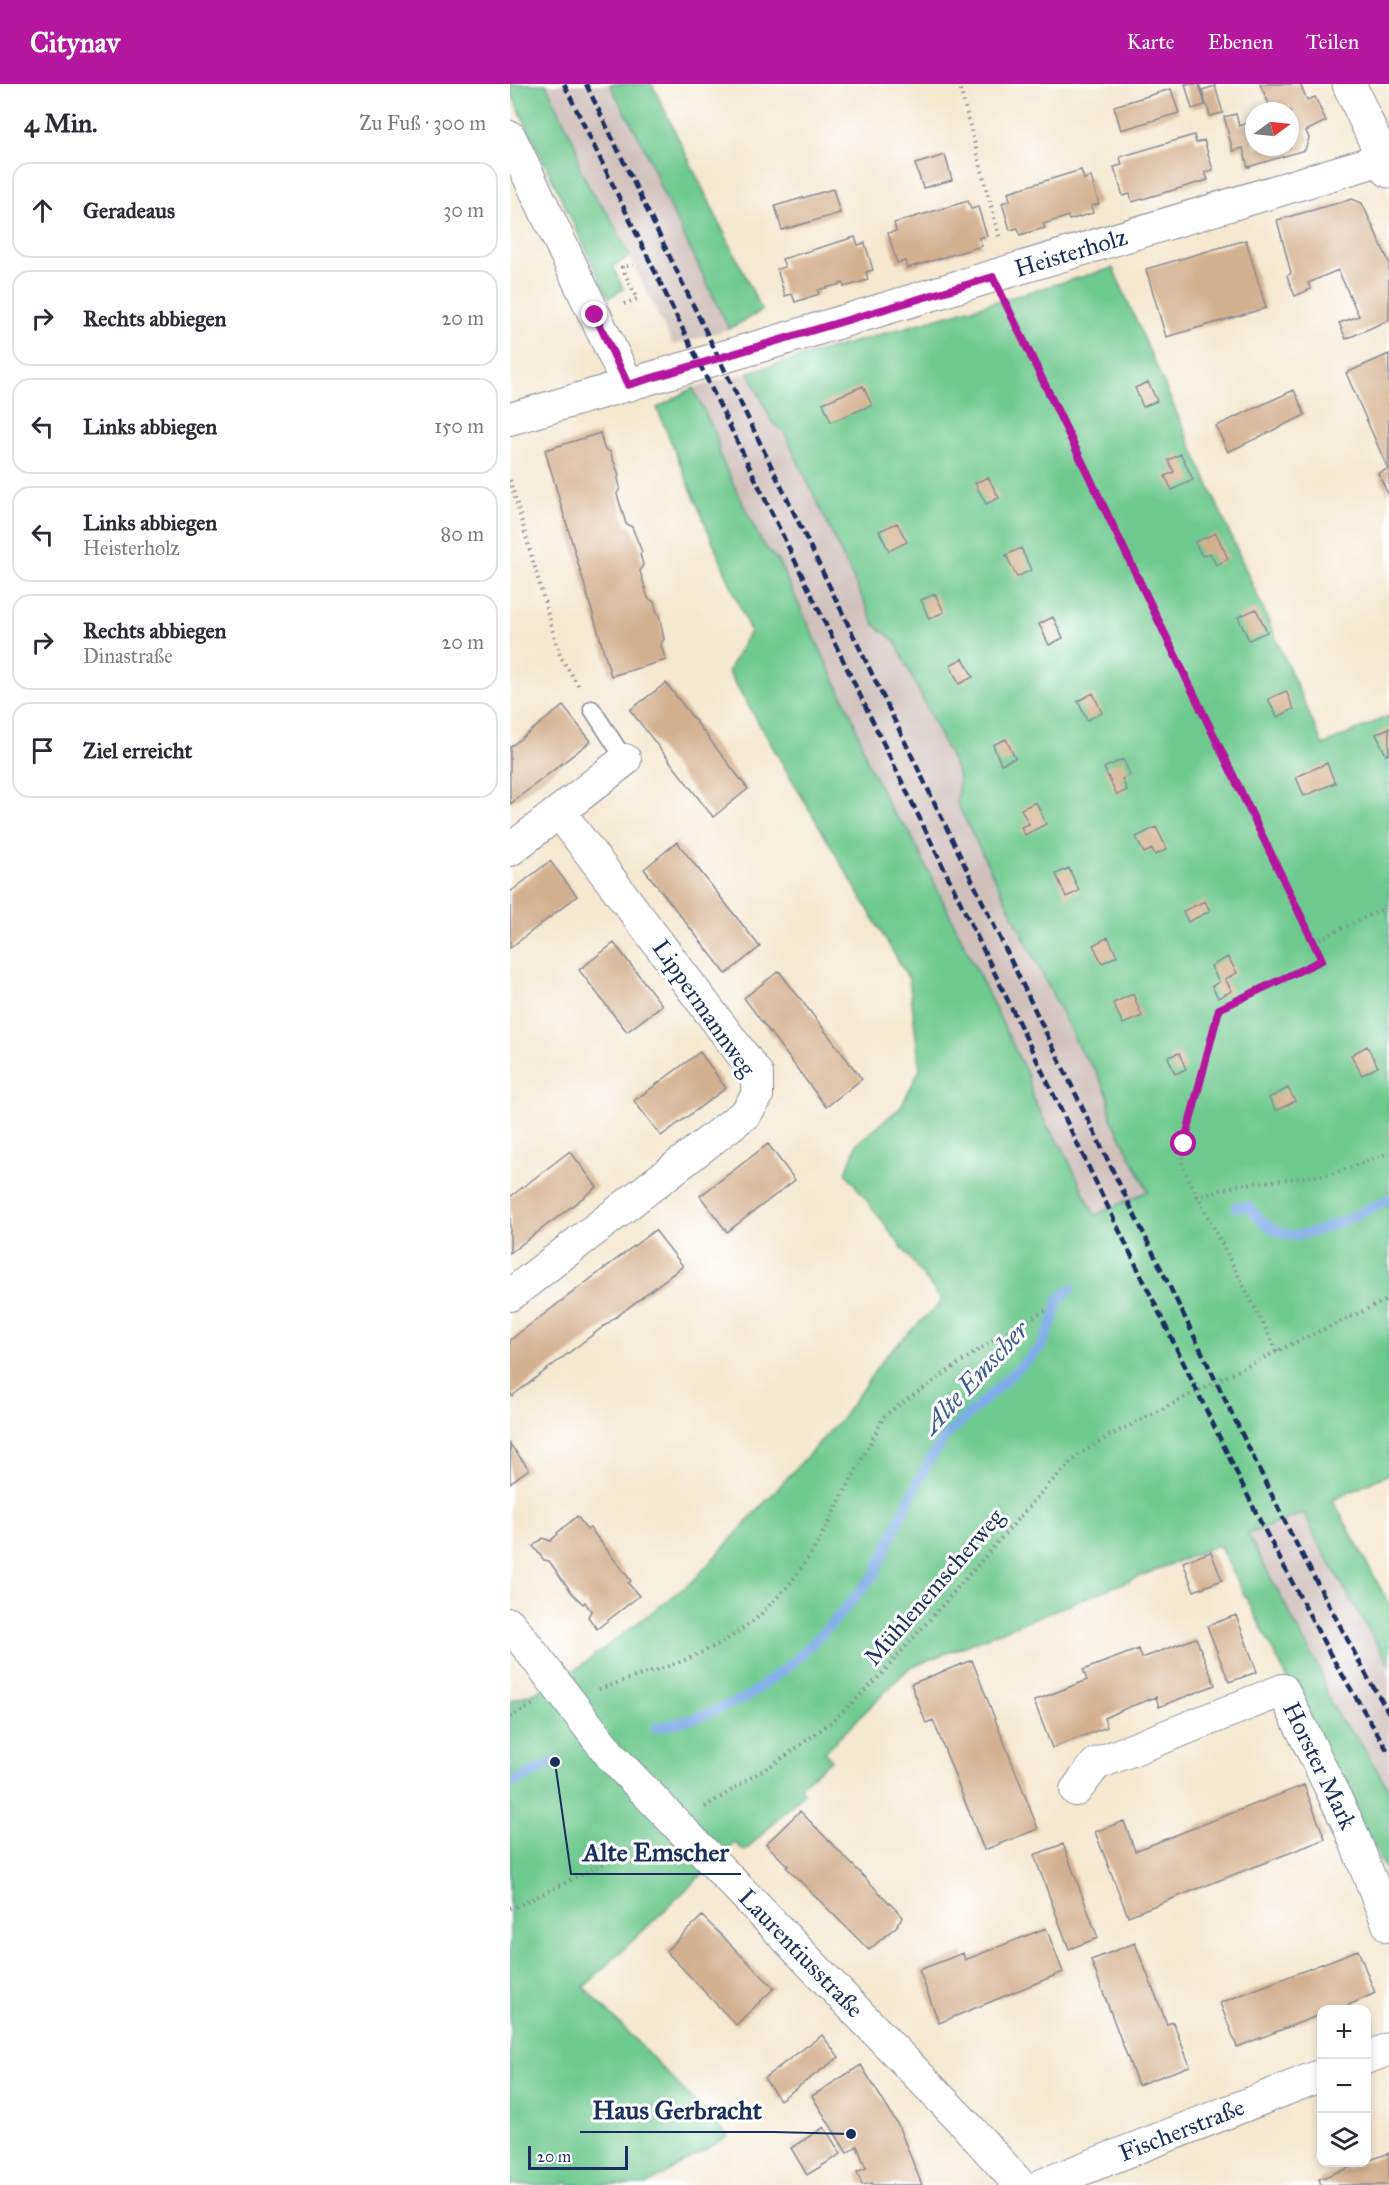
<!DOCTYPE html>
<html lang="de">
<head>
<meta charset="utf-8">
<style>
	:root { --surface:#fff; --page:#f2f2f3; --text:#2b2b33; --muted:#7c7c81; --line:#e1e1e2; --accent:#b5179e }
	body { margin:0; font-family:"IM FELL Great Primer",serif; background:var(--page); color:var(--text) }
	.controls { position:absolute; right:18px; bottom:18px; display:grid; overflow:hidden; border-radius:12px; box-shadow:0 3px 9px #0003 }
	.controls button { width:54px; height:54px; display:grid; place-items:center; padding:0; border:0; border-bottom:2px solid var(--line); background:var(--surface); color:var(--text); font:30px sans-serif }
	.compass { position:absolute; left:735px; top:18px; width:54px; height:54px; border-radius:50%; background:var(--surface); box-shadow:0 3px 9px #0003; rotate:75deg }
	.scale { position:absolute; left:18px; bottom:15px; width:100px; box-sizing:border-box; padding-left:6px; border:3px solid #1b2f5e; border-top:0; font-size:16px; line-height:21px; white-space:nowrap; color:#1b2f5e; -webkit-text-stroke:4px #fff; paint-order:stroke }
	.stop { position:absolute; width:18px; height:18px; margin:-14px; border:4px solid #b5179e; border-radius:50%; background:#fff }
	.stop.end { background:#b5179e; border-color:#fff; box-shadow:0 2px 6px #0008 }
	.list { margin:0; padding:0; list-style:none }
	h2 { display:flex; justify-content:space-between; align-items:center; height:78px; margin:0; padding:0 24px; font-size:26px }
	h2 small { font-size:20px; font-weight:400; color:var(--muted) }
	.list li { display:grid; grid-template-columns:39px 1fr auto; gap:18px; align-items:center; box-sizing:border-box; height:96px; margin:0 12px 12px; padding:0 12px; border:2px solid var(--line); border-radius:18px }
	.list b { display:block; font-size:22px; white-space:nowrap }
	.list p { margin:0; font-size:20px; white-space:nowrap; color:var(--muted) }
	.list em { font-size:20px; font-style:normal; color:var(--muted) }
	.icon { flex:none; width:33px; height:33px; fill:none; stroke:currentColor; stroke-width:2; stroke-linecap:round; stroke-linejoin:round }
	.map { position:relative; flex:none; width:879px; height:2101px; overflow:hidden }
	header { display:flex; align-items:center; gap:36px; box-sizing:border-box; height:84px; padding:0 30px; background:var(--accent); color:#fff }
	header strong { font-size:28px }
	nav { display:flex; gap:33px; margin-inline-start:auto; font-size:21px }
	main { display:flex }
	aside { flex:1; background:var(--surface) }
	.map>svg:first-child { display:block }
	.industrial { fill:#cfc0bb }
	.green { fill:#6ec990; stroke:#447c77; stroke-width:1.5 }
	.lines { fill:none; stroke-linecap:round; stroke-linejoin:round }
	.stream { stroke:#7dace7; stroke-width:10 }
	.building { fill:#d3b18f }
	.service-casing { stroke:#888c98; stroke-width:19 }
	.minor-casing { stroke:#888c98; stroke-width:34 }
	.tertiary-casing { stroke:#888c98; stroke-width:35 }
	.path { stroke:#888c98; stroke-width:4; stroke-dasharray:1.5 4.5; stroke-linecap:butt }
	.service { stroke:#fff; stroke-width:16 }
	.minor { stroke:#fff; stroke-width:32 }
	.tertiary { stroke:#fff; stroke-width:33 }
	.rail { stroke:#1b2f5e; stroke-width:4.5; stroke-dasharray:9 4.5; stroke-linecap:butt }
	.route { stroke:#b5179e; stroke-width:8 }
	.labels { text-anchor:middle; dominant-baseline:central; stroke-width:6; stroke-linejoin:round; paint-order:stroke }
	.street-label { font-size:24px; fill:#1b2f5e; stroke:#fff }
	.water-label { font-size:26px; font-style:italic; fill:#3d5b8e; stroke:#fff }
	.leader { fill:none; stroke:#1b2f5e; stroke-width:2 }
	.callout-dot { fill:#1b2f5e; stroke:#fff; stroke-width:2 }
	.callout-label { font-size:26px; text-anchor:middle; font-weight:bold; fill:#1b2f5e; stroke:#fff; stroke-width:6; stroke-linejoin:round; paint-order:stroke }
</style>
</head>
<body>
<header>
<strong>Citynav</strong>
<nav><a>Karte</a><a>Ebenen</a><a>Teilen</a></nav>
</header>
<main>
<aside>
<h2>4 Min.<small>Zu Fuß · 300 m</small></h2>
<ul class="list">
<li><svg class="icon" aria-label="ahead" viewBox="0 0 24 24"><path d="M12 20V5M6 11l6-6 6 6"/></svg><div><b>Geradeaus</b></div><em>30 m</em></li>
<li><svg class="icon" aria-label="right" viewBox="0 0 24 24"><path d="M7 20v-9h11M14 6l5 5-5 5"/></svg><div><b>Rechts abbiegen</b></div><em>20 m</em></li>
<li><svg class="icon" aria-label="left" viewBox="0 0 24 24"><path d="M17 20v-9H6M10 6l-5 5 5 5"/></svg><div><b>Links abbiegen</b></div><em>150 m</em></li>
<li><svg class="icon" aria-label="left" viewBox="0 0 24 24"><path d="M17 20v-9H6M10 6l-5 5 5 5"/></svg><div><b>Links abbiegen</b><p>Heisterholz</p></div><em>80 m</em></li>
<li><svg class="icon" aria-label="right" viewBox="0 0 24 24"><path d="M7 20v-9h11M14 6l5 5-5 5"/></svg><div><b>Rechts abbiegen</b><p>Dinastraße</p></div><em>20 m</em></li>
<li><svg class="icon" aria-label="arrive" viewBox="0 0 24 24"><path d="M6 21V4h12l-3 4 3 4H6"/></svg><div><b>Ziel erreicht</b></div></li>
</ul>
</aside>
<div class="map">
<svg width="879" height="2101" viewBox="0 0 879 2101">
	<rect width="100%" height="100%" fill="#fff"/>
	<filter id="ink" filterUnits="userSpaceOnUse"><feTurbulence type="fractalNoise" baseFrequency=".0167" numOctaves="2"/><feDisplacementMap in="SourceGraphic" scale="12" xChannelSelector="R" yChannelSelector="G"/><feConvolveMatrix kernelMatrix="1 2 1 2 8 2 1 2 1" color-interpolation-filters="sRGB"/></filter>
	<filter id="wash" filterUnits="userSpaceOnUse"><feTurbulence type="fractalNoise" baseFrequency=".008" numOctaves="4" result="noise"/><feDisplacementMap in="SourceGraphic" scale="24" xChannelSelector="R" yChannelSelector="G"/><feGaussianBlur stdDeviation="1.35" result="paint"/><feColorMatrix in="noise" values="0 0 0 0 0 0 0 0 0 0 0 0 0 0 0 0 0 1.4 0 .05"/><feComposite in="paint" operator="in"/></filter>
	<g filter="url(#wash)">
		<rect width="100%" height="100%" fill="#f4e8d1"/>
		<path class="industrial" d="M36,0H100L118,38L132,57L143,81L150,103L219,245L163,261L99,131L83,111L69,82L66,62Z
			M239,288L262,338L273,348L365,541L385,557L449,692L447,719L571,968L586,987L598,1012L601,1034L647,1125L595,1153L552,1063L538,1043L523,1014L518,992L399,747L382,728L358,679L342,632L268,477L252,459L210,372L206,351L183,304Z
			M753,1335L808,1459L879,1581V1706L847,1653L830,1636L818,1613L811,1589L717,1410Z"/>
		<path class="green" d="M0,0H36L66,62L69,82L83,111L99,131L120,173L103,182L113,205L99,214L0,7Z
			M100,0H142L252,227L219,245L150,103C139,66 117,35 100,0Z
			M603,184L813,661L879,632V1390L823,1416L879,1520V1581L808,1459L794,1429L738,1450L811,1589L818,1613L830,1636L847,1653L879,1706V1793L709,1461L399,1584L315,1668L321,1676L290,1702L294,1709L235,1767L225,1759L74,1903L218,2052L137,2101H60L57,2098L52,2101H0V1617L28,1607L69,1583L183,1497L331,1335L377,1270L432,1217L336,1089L347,1059L390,1024L410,985L399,895L218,587L240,547L147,324L183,304L206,351L210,372L252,459L268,477L342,632L358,679L382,728L399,747L518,992L523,1014L538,1043L552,1063L585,1131L638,1107L601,1034L598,1012L586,987L571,968L447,719L449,692L385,557L365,541L274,348L262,338L239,288Z"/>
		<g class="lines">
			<path class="stream" d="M726,1123L738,1122C748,1135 762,1147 779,1151C800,1155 858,1125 879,1115
				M146,1644L186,1634L237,1613L284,1578L326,1535L365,1490L399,1415L419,1377L435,1353L531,1263L545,1232L548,1215L561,1205
				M0,1700L45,1678"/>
		</g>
		<g id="blocks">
			<path class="building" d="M675,0H689L695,21L682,25Z
				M750,0H790L797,16L805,13L816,37L796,47L799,54L795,66L738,83L733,64L723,67L714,33L726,30L729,42L744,37V63H780V27H762Z
				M705,2L713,29L700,32L692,6Z
				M661,5L669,29L611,46L604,22Z
				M684,51L686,59L694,56L703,86L695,88L698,96L622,118L620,110L613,112L604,83L612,81L610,73Z
				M435,71L442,96L413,104L405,80Z
				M571,86L574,95L581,93L589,120L581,122L583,129L559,136L558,132L553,134L533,140L535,144L510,151L508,144L500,146L492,119L500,116L498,108Z
				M323,105L330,129L272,146L265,122Z
				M842,115L852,119L879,178V236L836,255L829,239L849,232L828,186L798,199L801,205L785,212L777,192L781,189L767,136Z
				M458,117L461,125L468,123L477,152L469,154L472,162L397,184L395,177L387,179L378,149L386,147L384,139Z
				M345,153L348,161L355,159L363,186L356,188L358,196L334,203L333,199L327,201L308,206L309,210L285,218L282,210L275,212L267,185L275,183L272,175Z
				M736,156L756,224L656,253L636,185Z
				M879,270V412L868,389L878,385L836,289Z
				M638,298L647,317L633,323L625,304Z
				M353,302L362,321L321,338L313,319Z
				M784,306L795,331L718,368L706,342Z
				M90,349L94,364L100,368L109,391L108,394L110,404L107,410L116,440L122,443L132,468L130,470L133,481L130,487L138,514L144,518L147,529L149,530L154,555L151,561L156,576L101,592L35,366Z
				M671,370L683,396L662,406L655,392L664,388L658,376Z
				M478,393L489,414L476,420L465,399Z
				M387,439L397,458L379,467L369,447Z
				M706,449L718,475L706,481L700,469L692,472L685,458Z
				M511,464L521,486L507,493L496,471Z
				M425,510L434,528L419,535L411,516Z
				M746,525L757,548L739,556L728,533Z
				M543,533L553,554L539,561L529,540Z
				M453,574L463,593L449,600L440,581Z
				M156,599L238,705L203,733L120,626Z
				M776,607L784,625L767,633L758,615Z
				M583,609L592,629L577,636L568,617Z
				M53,622L81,657L0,720V663Z
				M879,644V670L876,671L866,650Z
				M496,655L505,674L491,680L483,661Z
				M613,675L620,691L612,695L617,706L607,711L594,684Z
				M817,679L825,699L794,712L786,693Z
				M526,718L536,740L515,751L511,743L519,740L511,725Z
				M646,743L657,765L645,771L642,765L634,769L626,753Z
				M167,758L250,863L216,890L134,785Z
				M40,777L67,812L0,864V808Z
				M559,784L569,807L556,813L546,790Z
				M695,817L700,827L678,838L673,827Z
				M598,853L607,872L592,879L583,861Z
				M104,859L152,921L117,948L69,886Z
				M718,873L727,889L715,895L722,907L708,914L702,902L709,898L701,882Z
				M269,887L352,995L316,1023L234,914Z
				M623,910L632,932L613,940L603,919Z
				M857,962L868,983L852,991L841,971Z
				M190,968L216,1004L151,1052L124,1017Z
				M669,969L676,985L665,990L658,973Z
				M778,1004L785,1017L766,1027L759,1014Z
				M258,1060L285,1096L217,1148L190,1112Z
				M60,1067L87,1103L0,1169V1113Z
				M145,1146L173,1182L2,1312L0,1309V1256Z
				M0,1360L19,1385L0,1399Z
				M67,1432L77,1446L80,1444L121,1497L118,1499L129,1512L87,1545L78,1533L81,1527L75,1518L73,1520L62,1509L39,1477L34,1476L23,1462L33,1454L40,1457L48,1450L47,1449Z
				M701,1468L712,1496L684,1507L673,1478Z
				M726,1531L747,1588L719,1598L697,1542Z
				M686,1554L705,1601L649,1623L646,1613L619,1623L594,1634L597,1643L542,1664L524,1617L577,1596L573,1586L629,1565L632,1574Z
				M462,1576L528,1745L474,1766L423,1636L416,1639L401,1600Z
				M794,1701L815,1755L618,1832L585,1748L614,1737L625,1767Z
				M290,1727L393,1833L387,1840L388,1841L359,1866L276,1783L278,1782L256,1760Z
				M553,1760L588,1854L559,1865L524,1771Z
				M192,1832L264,1904L226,1941L156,1867Z
				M536,1844L553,1888L429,1939L409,1886L453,1869L455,1876Z
				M625,1859L657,1940L663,1938L680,1982L628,2001L581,1876Z
				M848,1866L865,1909L828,1926H812V1930L727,1963L710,1919Z
				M312,1951L329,1973L270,2016L254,1994Z
				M351,1981L388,2041L412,2101H363L362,2099L352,2101L347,2088L356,2084L347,2062L337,2069L302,2012Z
				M314,2043L331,2070L297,2091L281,2064Z
				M879,2069V2101H811L809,2095Z"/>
		</g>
	</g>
	<g filter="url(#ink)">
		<use href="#blocks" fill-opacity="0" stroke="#888c98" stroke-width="1.5"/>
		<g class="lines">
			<defs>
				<path id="service" d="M82,625L115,676"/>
				<g id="minor">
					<path d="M0,53L118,301"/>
					<path id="s1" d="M0,335L261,259L879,73"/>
					<path d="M0,766L115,676"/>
					<path d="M0,1211L236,1029L247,1012V990L50,729"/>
					<path id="s2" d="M0,1540L102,1673L458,2043L510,2101"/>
					<path id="s3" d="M566,1706L586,1680L773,1606L839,1742L879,1842"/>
					<path d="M856,1974L879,1965"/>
					<path id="s4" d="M532,2101L812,1991"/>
				</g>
				<path id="tertiary" d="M839,0L879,87"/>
			</defs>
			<use href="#service" class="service-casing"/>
			<use href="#minor" class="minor-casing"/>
			<use href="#tertiary" class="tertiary-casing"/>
			<path class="path" d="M449,0L490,156
				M114,220L127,215L112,183L123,181
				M496,221L804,858L879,822
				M0,396L50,572L69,603
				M687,1113L729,1101L822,1090L879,1069
				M767,1267L672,1082L674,1060L709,925L812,876L804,858
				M89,1605L173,1577L212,1559L246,1535L280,1500L305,1464L375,1331L490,1251L536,1226
				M0,1633L23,1621
				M195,1723L277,1671L324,1636L369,1593L537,1402L570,1370L597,1353L767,1267L879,1215
				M0,1824L8,1822L140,1757"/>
			<use href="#service" class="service"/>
			<use href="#minor" class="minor"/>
			<use href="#tertiary" class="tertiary"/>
			<path class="rail" d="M54,0L751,1439L820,1570L879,1669
				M76,0L603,1087L780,1448L859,1596L879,1629"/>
		</g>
	</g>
	<g class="lines" filter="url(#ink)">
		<path class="route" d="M85,231L118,301L483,193L812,876L709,925L674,1060"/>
	</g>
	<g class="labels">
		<g class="street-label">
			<text stroke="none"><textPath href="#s1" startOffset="585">Heisterholz</textPath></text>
			<text transform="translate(194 924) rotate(55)">Lippermannweg</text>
			<text transform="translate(424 1503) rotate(-49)">Mühlenemscherweg</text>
			<text stroke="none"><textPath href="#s3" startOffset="318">Horster Mark</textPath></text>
			<text stroke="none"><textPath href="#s2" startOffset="440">Laurentiusstraße</textPath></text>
			<text stroke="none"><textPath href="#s4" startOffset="150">Fischerstraße</textPath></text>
		</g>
		<g class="water-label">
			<text transform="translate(465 1293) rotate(-47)">Alte Emscher</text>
		</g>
	</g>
	<path class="leader" d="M45 1678L61 1790H231M341 2050L264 2048H70"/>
	<g class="callout-dot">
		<circle cx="45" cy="1678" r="6"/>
		<circle cx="341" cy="2050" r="6"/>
	</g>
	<g class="callout-label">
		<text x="146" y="1777">Alte Emscher</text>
		<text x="167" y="2035">Haus Gerbracht</text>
	</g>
</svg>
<div class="controls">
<button>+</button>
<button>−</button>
<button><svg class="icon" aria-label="layers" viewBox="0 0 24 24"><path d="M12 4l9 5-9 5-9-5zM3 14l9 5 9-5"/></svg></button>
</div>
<svg class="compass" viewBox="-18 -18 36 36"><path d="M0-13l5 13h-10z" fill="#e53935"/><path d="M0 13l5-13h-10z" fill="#7c7c81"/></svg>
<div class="scale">20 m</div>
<div class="stop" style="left:674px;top:1060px"></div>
<div class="stop end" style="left:85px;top:231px"></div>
</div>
</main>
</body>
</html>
